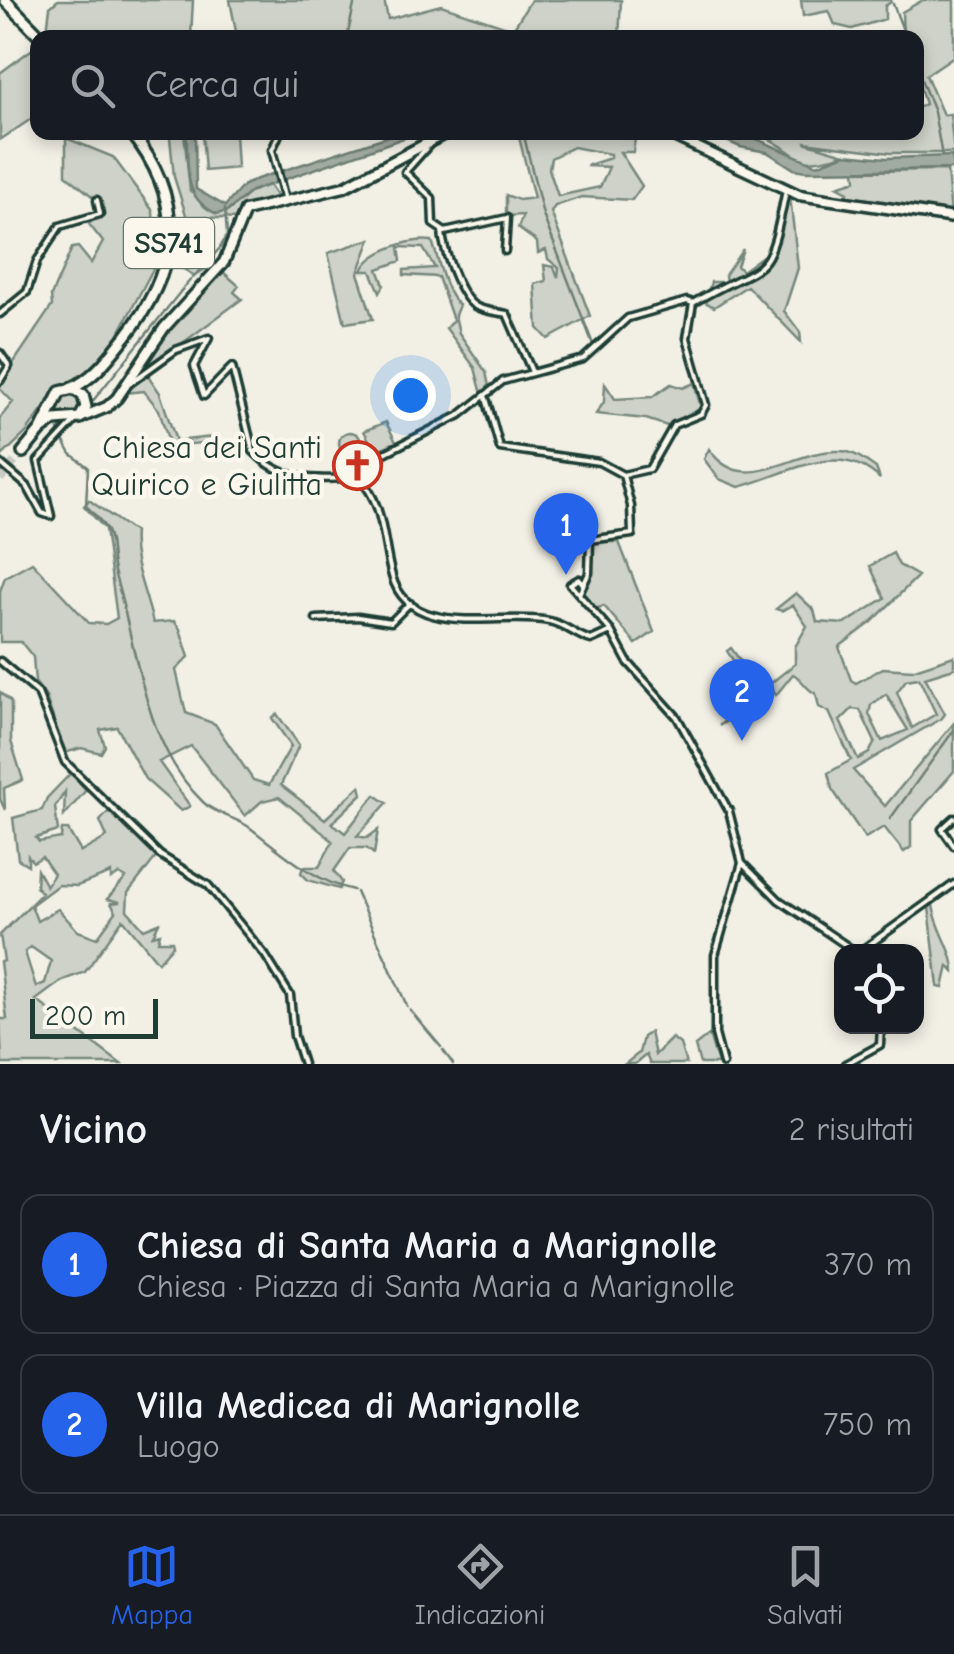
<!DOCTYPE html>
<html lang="it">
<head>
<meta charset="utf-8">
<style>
	:root { --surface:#171b24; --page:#20242c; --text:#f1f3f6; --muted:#9ea1a6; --line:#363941; --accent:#2563eb }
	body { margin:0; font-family:"Comic Neue",sans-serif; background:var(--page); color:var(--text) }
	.controls { position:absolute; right:30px; bottom:30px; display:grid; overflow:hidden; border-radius:20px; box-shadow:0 5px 15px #0003 }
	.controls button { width:90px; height:90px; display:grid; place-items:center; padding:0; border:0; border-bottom:2px solid var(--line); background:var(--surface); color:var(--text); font:50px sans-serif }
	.scale { position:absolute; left:30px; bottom:25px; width:128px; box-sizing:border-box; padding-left:10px; border:5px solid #1f3d34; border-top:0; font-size:28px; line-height:35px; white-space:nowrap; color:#1f3d34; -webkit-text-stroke:8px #fbf7ec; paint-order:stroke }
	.you { position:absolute; left:410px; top:395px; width:35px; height:35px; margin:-25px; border:8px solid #fff; border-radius:50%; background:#1a73e8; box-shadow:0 0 0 15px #1a73e833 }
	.badge { display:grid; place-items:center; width:65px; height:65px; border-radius:50%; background:var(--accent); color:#fff; font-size:32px; font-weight:700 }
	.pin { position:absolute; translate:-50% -82px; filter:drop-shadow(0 2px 5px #0008) }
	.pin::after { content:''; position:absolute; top:52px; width:35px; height:30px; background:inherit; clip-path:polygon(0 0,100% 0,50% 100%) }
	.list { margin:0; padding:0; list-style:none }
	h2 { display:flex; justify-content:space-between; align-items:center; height:130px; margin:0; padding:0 40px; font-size:42px }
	h2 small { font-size:32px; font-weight:400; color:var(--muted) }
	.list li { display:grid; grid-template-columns:65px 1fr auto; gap:30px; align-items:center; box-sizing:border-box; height:140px; margin:0 20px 20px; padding:0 20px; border:2px solid var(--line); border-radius:20px }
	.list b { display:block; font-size:38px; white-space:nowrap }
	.list p { margin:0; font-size:32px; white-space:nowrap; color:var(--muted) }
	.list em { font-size:32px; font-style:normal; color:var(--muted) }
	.icon { flex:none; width:55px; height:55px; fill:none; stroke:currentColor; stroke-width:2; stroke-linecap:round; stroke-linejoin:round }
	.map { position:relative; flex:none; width:954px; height:1064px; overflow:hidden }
	.search { position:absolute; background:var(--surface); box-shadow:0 5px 15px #0003; left:30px; right:30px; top:30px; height:110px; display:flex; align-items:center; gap:25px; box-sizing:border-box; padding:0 35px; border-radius:20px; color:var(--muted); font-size:38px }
	.sheet { height:450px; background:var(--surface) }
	nav { display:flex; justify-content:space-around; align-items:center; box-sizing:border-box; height:140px; border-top:2px solid var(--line); background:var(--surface); font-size:28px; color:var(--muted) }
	nav a { display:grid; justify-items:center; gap:5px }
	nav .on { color:var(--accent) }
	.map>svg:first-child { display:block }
	.green { fill:#cfd2c8; stroke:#77887e; stroke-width:2.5; fill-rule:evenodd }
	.water { fill:#a2aba1; stroke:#6e7f75; stroke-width:2.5 }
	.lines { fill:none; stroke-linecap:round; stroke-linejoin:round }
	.stream { stroke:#6e7f75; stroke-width:2.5 }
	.primary-tunnel { stroke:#c8ccc2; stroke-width:9; stroke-dasharray:9 4.5; stroke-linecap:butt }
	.street-casing { stroke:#1f3d34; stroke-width:11 }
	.secondary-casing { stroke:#1f3d34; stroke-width:15 }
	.primary-casing { stroke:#1f3d34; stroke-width:16 }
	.street { stroke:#fbf7ec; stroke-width:4 }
	.secondary { stroke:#fbf7ec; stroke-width:8 }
	.primary { stroke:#fbf7ec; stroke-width:9 }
	.labels { text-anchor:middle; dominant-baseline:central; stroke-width:9; stroke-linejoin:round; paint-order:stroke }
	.shield { fill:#fbf7ec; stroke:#61756b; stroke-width:2.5 }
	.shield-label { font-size:30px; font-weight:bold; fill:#1f3d34 }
	.poi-label { font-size:32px; fill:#1f3d34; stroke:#fbf7ec; text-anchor:end }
</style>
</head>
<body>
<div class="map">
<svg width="954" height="1064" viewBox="0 0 954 1064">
	<rect width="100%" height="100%" fill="#f2f0e5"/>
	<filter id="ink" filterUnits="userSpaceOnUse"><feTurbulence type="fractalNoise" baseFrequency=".01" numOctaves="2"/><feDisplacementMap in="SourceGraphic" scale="20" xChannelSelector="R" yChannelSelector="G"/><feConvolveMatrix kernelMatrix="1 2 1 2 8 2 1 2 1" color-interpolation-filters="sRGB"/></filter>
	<g filter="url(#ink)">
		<path class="green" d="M58,0H193L191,37L55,38L47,31L50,7Z
			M230,0H384L388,19L441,5L513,29L531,0H621L619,38L237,37Z
			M801,0H891V2L885,6V19L852,29L835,25L829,11L803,16Z
			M923,0H954V56L926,75L943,115L950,114L954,153H890L804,142L845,154C785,171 807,153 756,133L916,132L917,108L925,104L917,78L916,38L903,37L902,12Z
			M31,50L37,55V115L0,140V73Z
			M163,133H184L190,191L228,211L252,191L269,185L279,200L244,207L236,219L200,217L214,240L208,267L195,276L182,268L188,221L174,177L170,138Z
			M202,133H235L237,168L205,171Z
			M518,133H600L635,139L633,152H620L642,186L632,200L582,197L555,206L551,212L590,316L548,339L538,328L535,284L546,281L544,265L554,267L558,277L559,268L548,259L546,250L538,253L537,242L518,228L523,215L506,216V195L519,200L534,198ZM573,147L610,154V158L586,166L609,167L600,187L558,196L549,169L551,158Z
			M66,138L113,157L153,211L154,241L149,261L154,267L102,365L57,390L26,433L2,456L0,418L13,402L0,389V383L52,306L51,296L72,248L78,247L91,263L103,242L89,224L102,211L98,201L66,175Z
			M947,170L951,215L847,199L848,192L837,186L856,180L855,171Z
			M781,193L790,196L798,268L784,311L800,332L801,342L747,286L714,307L705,302L711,282H726L725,275L743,249L737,266L742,271L768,252Z
			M371,239L358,273L373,319L345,323L328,253Z
			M432,241C438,257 445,295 459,305L455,315L459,333L486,372L490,391L482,394L475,368L446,328L453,320L438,277L404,275V270L435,268L423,248L399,247L401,261L378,269L384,285L380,292L371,271H362C369,251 411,238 432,241Z
			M222,271L239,286L234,292L242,299L145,371L160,393L176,441L211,437L213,442L170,446L159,410L144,391L124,393L159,338Z
			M694,383L701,408L667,426L646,419L596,414L604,402L605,384L615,399L652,397L671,384L683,388Z
			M74,392L82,401L80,414L62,417L56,408L59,396Z
			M386,422L396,442L375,451L364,431Z
			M339 443a11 11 0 1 1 22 0a11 11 0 1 1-22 0Z
			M709,449C744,500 793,448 840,451C854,451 865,461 876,468L880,479C839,438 784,476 739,487L719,479L704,459Z
			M89,500L134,532C131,561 146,592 153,623L174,621L180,629L189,657L176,670L186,713L215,724L253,780L269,785L291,746L272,718L277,714L299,745L281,785L325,819L360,786L362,794L332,823L345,833L375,795L387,803L357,836L367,838L378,830L374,854L366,848H350L334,871L342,882L339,889L308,880L301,873L303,867H319L333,841L279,797L262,801L245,816L191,746L159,762L190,806L181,811L145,779L117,727L100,730L105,746L101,753L81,748L65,753L46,697L35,682L33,657L21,642H0V591L5,577L32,562L89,623L106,624L117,618L105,529L84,506Z
			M592,542H619L654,632L636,644L604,606L595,609L581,592L592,574Z
			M893,553L899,565L918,576L872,622L839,647L851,680L856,683L883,668L912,670L954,656V668L925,677L945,714L942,718L853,770L885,806L954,723V771L911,821V847L904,852L884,827L865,838L832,789L828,773L851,760L829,712L819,707L816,694C805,689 803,679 793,674L776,695L773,691L719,726L755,694L727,651L731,648L761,689L766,687L795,664V647L807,626L793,605L782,611L776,609L796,593L814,610L817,622L845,624L885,598L870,566ZM919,678L936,714L912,728L897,692L906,680ZM886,694L908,730L882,741L869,714L871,705ZM852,709L860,710L875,742L869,753L858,759L840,721Z
			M0,692L11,702V741L23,780L4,788L5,810L0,799Z
			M71,773L86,790L64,816L65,792L55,807L58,831L36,838L39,842L61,838L62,830H68L81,852L107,837L100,821L109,811L157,856L128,893L127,910L144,929L159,923L153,935L160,933L158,941H172L173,945L158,962L123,919L85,972L63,980L36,1000L121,1064H2L0,1019H7L0,962L4,961L0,935L42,893L36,887L37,870L46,886L54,874L42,857L33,862L28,856V865L18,859L13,818L42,810L47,798ZM111,873V879L119,874L126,878L107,899L120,902L111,903L116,912L97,938L78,931L58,909L37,921L31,905L58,885L77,886ZM31,947L51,961L45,983L36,987L25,952Z
			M933,905C936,929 954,950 954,972L948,966L943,988L938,987L929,907Z
			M650,1032L655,1055L672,1038L680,1044L686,1064H650L646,1055L635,1064H625L639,1053L643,1037Z
			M709,1035L718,1064H700L695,1046Z"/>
		<path class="water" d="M186,133H195L196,189L225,206L244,185L257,179L398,133H418L251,191L228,211L217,214C180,197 190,166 186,133Z
			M709,133L752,137L817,165L845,154L886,158L952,156L954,169L806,171L794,169L767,152L740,147Z"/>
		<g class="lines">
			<path class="stream" d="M893,4L906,38
				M347,38L355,0
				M916,67L934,112L942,156
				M523,132L543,215L594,347
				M92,402L185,286L220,248L227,235L225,209
				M62,425L58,431L71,454L88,467L86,506C121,538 105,542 116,579C138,652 144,745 203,802C216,815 235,817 249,827C281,851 313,881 353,890
				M890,819L954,730
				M356,892L407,1006
				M410,1010L441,1047
				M443,1050L453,1064"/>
			<path class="primary-tunnel" d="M0,479L23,452"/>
			<defs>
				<path id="street" d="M280,132L272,150L285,200
					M429,145L405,172L432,198L433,224L445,232L507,218L505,251
					M442,231C443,249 459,296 475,306C483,311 498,312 507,314L532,372
					M0,314L27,292L37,261L60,226L100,214L97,200
					M0,353L9,366L0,381
					M126,386L176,350L209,338L194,366L204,396L232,367L253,451C283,483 317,480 358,477C385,503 382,541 392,576C410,641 502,611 549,621C565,624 576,636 591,640L611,631
					M486,398L500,448L599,462L623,475
					M0,463L27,486L42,513L51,516L38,461L75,421
					M358,477L371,460L460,415L503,381L583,359L628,318L687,301L693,303
					M583,584L579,579L570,584L611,631L627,661L677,717L729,811L742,863L715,955V1034L723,1064
					M579,594L589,573L590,540L632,534L631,506L623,475L649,469L674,425L701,414L706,405L687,338L693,303C769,258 767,286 786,190
					M316,619L358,617L391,622L410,603
					M0,661L38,693L65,762L160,855L208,885L265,955L290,995L294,1036L303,1064
					M954,818L942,829L954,846
					M742,863L779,900L856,952
					M859,952L954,884
					M845,1064L880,1045L881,1026"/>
				<path id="secondary" d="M665,132L799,195L954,218
					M80,418L107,407L117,398L164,328L224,262L245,211L344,187L448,132"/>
				<path id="primary" d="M5,0L42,38
					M70,389C94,379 110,356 126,336C179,268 187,202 131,132
					M23,452L41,430L60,392L73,389L83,395L86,407L80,418L55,420L41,430"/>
			</defs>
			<use href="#street" class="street-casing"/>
			<use href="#secondary" class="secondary-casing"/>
			<use href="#primary" class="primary-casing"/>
			<use href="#street" class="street"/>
			<use href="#secondary" class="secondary"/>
			<use href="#primary" class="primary"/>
		</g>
	</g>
	<defs>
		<symbol id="church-ring" viewBox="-11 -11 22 22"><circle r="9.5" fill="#fbf7ec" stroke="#c8321e" stroke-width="1.5"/><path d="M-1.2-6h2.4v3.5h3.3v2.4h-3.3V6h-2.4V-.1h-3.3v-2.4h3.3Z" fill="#c8321e"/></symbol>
	</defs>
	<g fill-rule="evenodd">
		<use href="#church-ring" x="330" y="438" width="55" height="55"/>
	</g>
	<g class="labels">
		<rect class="shield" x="124" y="218" width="90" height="50" rx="8"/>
		<g class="shield-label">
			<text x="169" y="243">SS741</text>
		</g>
		<g class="poi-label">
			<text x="322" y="447">Chiesa dei Santi<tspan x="322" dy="37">Quirico e Giulitta</tspan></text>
		</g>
	</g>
</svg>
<div class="controls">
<button><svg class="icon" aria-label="locate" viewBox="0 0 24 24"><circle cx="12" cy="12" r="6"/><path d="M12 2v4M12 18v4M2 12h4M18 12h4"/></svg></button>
</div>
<div class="scale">200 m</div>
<div class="you"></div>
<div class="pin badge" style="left:566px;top:575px">1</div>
<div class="pin badge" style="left:742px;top:741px">2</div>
<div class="search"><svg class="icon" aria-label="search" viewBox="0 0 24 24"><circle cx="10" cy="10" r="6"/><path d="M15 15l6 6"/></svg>Cerca qui</div>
</div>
<section class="sheet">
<h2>Vicino<small>2 risultati</small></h2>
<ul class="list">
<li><span class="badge">1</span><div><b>Chiesa di Santa Maria a Marignolle</b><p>Chiesa · Piazza di Santa Maria a Marignolle</p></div><em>370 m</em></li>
<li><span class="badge">2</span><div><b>Villa Medicea di Marignolle</b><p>Luogo</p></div><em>750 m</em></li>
</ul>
</section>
<nav>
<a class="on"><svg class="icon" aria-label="map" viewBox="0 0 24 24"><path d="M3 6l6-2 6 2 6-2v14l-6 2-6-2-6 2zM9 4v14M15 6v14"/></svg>Mappa</a>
<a><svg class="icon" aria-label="directions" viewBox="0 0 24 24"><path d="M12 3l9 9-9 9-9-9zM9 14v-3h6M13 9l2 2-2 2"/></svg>Indicazioni</a>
<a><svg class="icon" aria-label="saved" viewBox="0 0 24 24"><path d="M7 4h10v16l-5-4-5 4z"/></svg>Salvati</a>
</nav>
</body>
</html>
